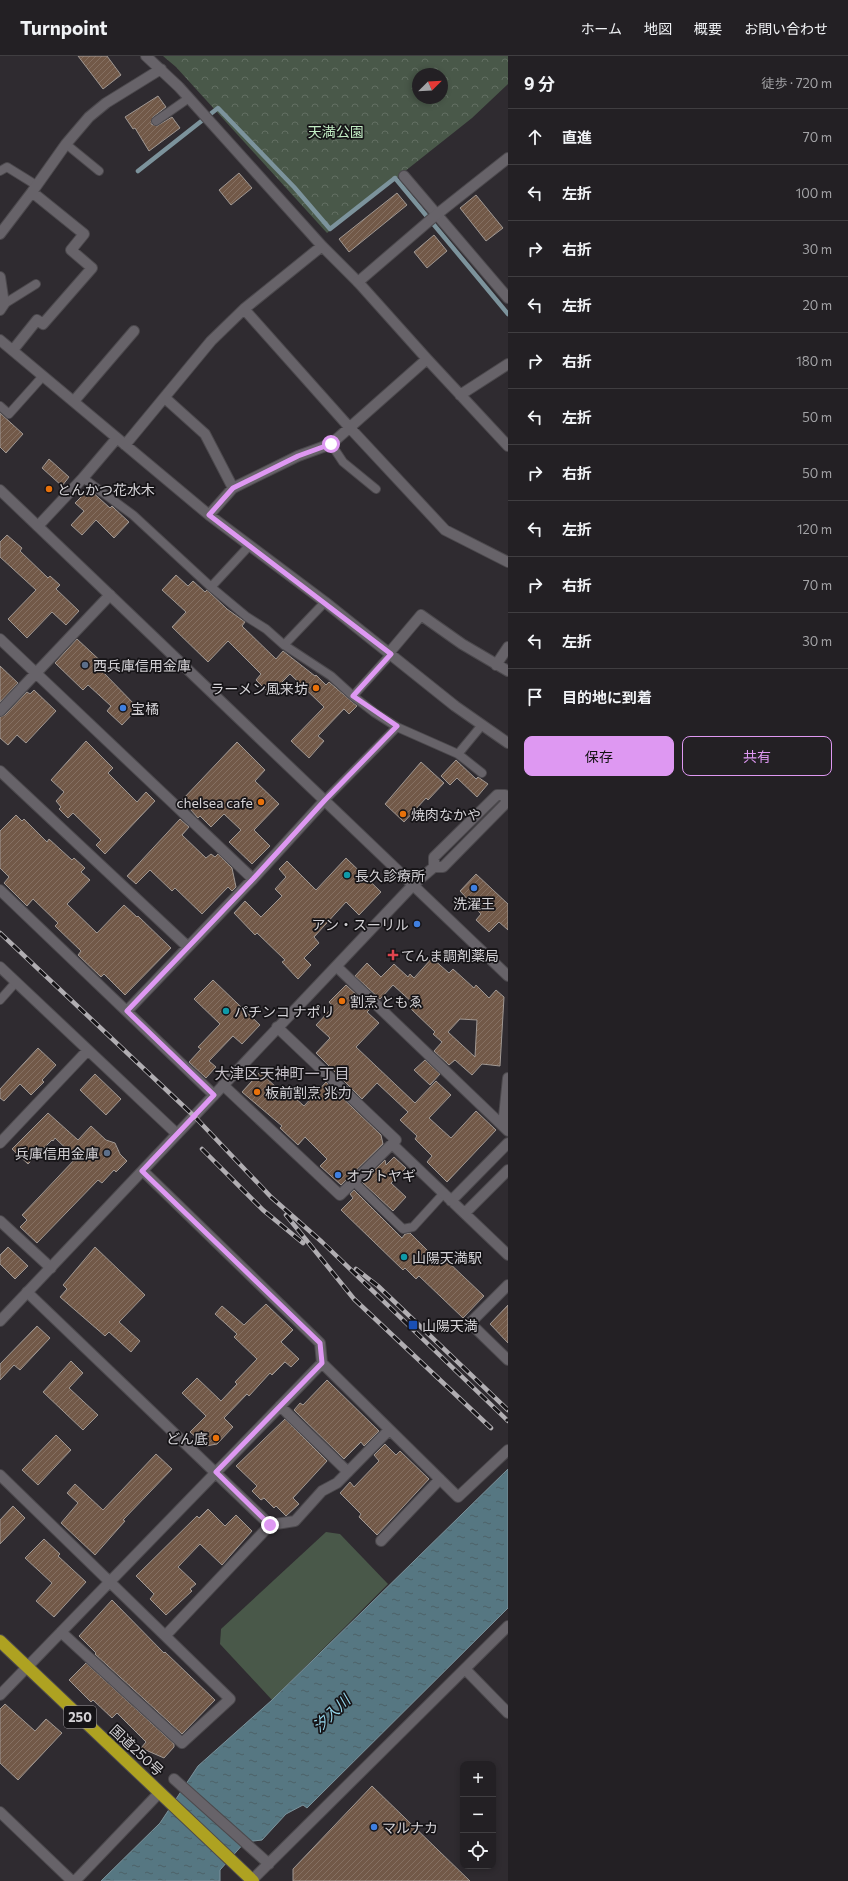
<!DOCTYPE html>
<html lang="ja">
<head>
<meta charset="utf-8">
<style>
	:root { --surface:#232024; --page:#2b282c; --text:#f1f3f6; --muted:#a3a3a6; --line:#403e41; --accent:#de98f2 }
	body { margin:0; font-family:Commissioner,"Noto Sans JP",sans-serif; background:var(--page); color:var(--text) }
	.controls { position:absolute; right:12px; bottom:12px; display:grid; overflow:hidden; border-radius:8px; box-shadow:0 2px 6px #0003 }
	.controls button { width:36px; height:36px; display:grid; place-items:center; padding:0; border:0; border-bottom:1px solid var(--line); background:var(--surface); color:var(--text); font:20px sans-serif }
	.compass { position:absolute; left:412px; top:12px; width:36px; height:36px; border-radius:50%; background:var(--surface); box-shadow:0 2px 6px #0003; rotate:66deg }
	.stop { position:absolute; width:12px; height:12px; margin:-9px; border:3px solid #de98f2; border-radius:50%; background:#fff }
	.stop.end { background:#de98f2; border-color:#fff; box-shadow:0 1px 4px #0008 }
	.list { margin:0; padding:0; list-style:none }
	h2 { display:flex; justify-content:space-between; align-items:center; height:52px; margin:0; padding:0 16px; font-size:17px }
	h2 small { font-size:13px; font-weight:400; color:var(--muted) }
	.list li { display:grid; grid-template-columns:26px 1fr auto; gap:12px; align-items:center; box-sizing:border-box; height:56px; padding:0 16px; border-top:1px solid var(--line) }
	.list b { display:block; font-size:15px; white-space:nowrap }
	.list em { font-size:13px; font-style:normal; color:var(--muted) }
	.actions { display:flex; gap:8px; padding:12px 16px }
	.actions a { flex:1; padding:9px 0; border:1px solid var(--accent); border-radius:8px; text-align:center; font-size:14px; color:var(--accent) }
	.actions .main { background:var(--accent); color:#111 }
	.icon { flex:none; width:22px; height:22px; fill:none; stroke:currentColor; stroke-width:2; stroke-linecap:round; stroke-linejoin:round }
	.map { position:relative; flex:none; width:508px; height:1825px; overflow:hidden }
	header { display:flex; align-items:center; gap:24px; box-sizing:border-box; height:56px; padding:0 20px; background:var(--surface); border-bottom:1px solid var(--line) }
	header strong { font-size:19px }
	nav { display:flex; gap:22px; margin-inline-start:auto; font-size:14px }
	main { display:flex }
	aside { flex:1; background:var(--surface) }
	.map>svg:first-child { display:block }
	.grass { fill:#495849 }
	.forest { fill:url(#forest-crowns); fill-rule:evenodd }
	.water { fill:url(#water-ripples); stroke:#7c939c }
	.lines { fill:none; stroke-linecap:round; stroke-linejoin:round }
	.stream { stroke:#7c939c; stroke-width:4.5 }
	.building { fill:url(#building-hatch); stroke:#a09893; fill-rule:evenodd }
	.lane-casing { stroke:#4c494d; stroke-width:10 }
	.street-casing { stroke:#4c494d; stroke-width:12 }
	.secondary-casing { stroke:#4c494d; stroke-width:12 }
	.highway-casing { stroke:#4c494d; stroke-width:14 }
	.lane { stroke:#676369; stroke-width:8 }
	.street { stroke:#676369; stroke-width:10 }
	.secondary { stroke:#676369; stroke-width:10 }
	.highway { stroke:#aea221; stroke-width:12 }
	.rail-casing { stroke:#b1aeb2; stroke-width:4.5 }
	.rail { stroke:#161417; stroke-width:3; stroke-dasharray:9; stroke-linecap:butt }
	.route { stroke:#de98f2; stroke-width:5 }
	.food-dot { fill:#e8710a; stroke:#161417; stroke-width:1.5 }
	.service-dot { fill:#5c6f8a; stroke:#161417; stroke-width:1.5 }
	.shop-dot { fill:#3f7fe0; stroke:#161417; stroke-width:1.5 }
	.culture-dot { fill:#0f9aa8; stroke:#161417; stroke-width:1.5 }
	.health-dot { fill:#e0444e; stroke:#161417; stroke-width:1.5 }
	.transit-dot { fill:#1a4fb4; stroke:#161417; stroke-width:1.5 }
	.labels { text-anchor:middle; dominant-baseline:central; stroke-width:3.5; stroke-linejoin:round; paint-order:stroke }
	.shield { fill:#161417; stroke:#9c9a9d; stroke-width:1 }
	.shield-label { font-size:13px; font-weight:bold; fill:#d5d3d7 }
	.park-label { font-size:14px; fill:#c2edc4; stroke:#161417 }
	.poi-label { font-size:14px; fill:#d5d3d7; stroke:#161417; text-anchor:start }
	.street-label { font-size:14px; fill:#d5d3d7; stroke:#161417 }
	.neighbourhood-label { font-size:15px; fill:#c5c0c7; stroke:#161417 }
	.water-label { font-size:15px; font-style:italic; fill:#94d5ea; stroke:#161417 }
</style>
</head>
<body>
<header>
<strong>Turnpoint</strong>
<nav><a>ホーム</a><a>地図</a><a>概要</a><a>お問い合わせ</a></nav>
</header>
<main>
<div class="map">
<svg width="508" height="1825" viewBox="0 0 508 1825">
	<defs>
		<pattern id="forest-crowns" width="20" height="18" patternUnits="userSpaceOnUse"><rect width="20" height="18" fill="#495849"/><path d="M2 6a3 3 0 1 1 6 0M12 15a3 3 0 1 1 6 0" fill="none" stroke="#626f62"/></pattern>
		<pattern id="water-ripples" width="26" height="14" patternUnits="userSpaceOnUse"><rect width="26" height="14" fill="#567782"/><path d="M2 4q2-2 4 0t4 0M15 11q2-2 4 0t4 0" fill="none" stroke="#4d6168"/></pattern>
		<pattern id="building-hatch" width="6" height="6" patternUnits="userSpaceOnUse"><rect width="6" height="6" fill="#725948"/><path d="M-1 1l2-2M0 6l6-6M5 7l2-2" fill="none" stroke="#857062"/></pattern>
	</defs>
	<rect width="100%" height="100%" fill="#2f2b30"/>
	<path class="grass" d="M326,1476L340,1478L388,1528L272,1644L220,1588L221,1573Z"/>
	<path class="forest" d="M163,0H508V28L472,62L327,177L176,11ZM418,18H442V42H418Z"/>
	<path class="water" d="M508,1413V1552L307,1752L303,1749L286,1758L262,1784L245,1786L220,1814V1825H101L160,1767L198,1710L272,1644Z"/>
	<g class="lines">
		<path class="stream" d="M138,115L218,52L294,131L330,173L395,122L508,258"/>
	</g>
	<path class="building" d="M78,0H107L121,19L103,33Z
		M158,40L166,51L153,61L151,68L157,70L172,61L180,72L149,95L135,72L133,73L125,61Z
		M239,117L252,132L231,149L219,134Z
		M397,137L407,149L349,196L339,183Z
		M476,139L503,172L486,185L460,152Z
		M434,179L447,195L427,212L414,196Z
		M0,357L23,378L6,397L0,391Z
		M49,403L69,421L62,430L42,412Z
		M89,433L110,452L112,450L114,452L129,466L114,482L96,464L82,479L71,469L84,455L75,447Z
		M7,479L22,492L20,495L48,522L50,520L60,529L56,533L79,555L66,569L52,556L27,582L8,563L36,534L0,501V486Z
		M176,519L188,530L193,525L205,536L207,534L227,553L245,566L242,570L276,603L283,595L315,620L316,619L326,629L329,626L357,650L349,658L344,653L318,680L324,685L309,702L291,685L324,651L290,618L270,638L256,624L261,618L228,585L208,606L172,571L186,556L162,534Z
		M77,583L106,610L102,615L138,652L122,669L107,655L111,650L88,629L83,634L55,607Z
		M0,610L18,627L0,646Z
		M34,634L56,655L26,687L17,679L8,689L0,682V661L5,659L27,636L30,638Z
		M86,685L113,712L108,717L137,746L146,736L155,745L105,798L96,789L101,784L73,757L68,762L59,753L61,751L56,745L64,736L51,724Z
		M237,686L265,714L255,725L279,748L254,774L270,790L252,808L229,786L241,774L224,758L211,771L200,760L198,762L182,744Z
		M456,704L476,723L478,721L488,728L477,741L457,722L450,729L441,720Z
		M421,706L444,727L428,744L426,742L404,766L385,748Z
		M16,759L22,765L24,763L47,786L49,783L72,804L74,802L85,812L81,816L90,824L67,848L97,877L124,849L137,861L138,860L171,892L125,939L104,918L101,921L78,899L81,895L55,870L58,867L33,843L27,850L4,827L9,821L0,812V775Z
		M180,763L189,771L182,779L206,802L211,798L215,801L218,798L232,812L236,831L232,835L228,831L202,858L175,832L172,835L150,814L136,828L127,820Z
		M346,802L381,836L359,859L346,846L314,881L319,887L304,902L311,909L298,923L282,906L285,904L257,877L255,879L234,857L245,845L261,861L282,840L275,833L286,821L279,813L287,805L316,834Z
		M476,818L508,848V874L499,866L489,876L476,864L481,858L460,835Z
		M432,902L449,917L453,913L474,932L476,929L489,942L496,934L504,941L500,1010L482,1008L472,1019L455,1004L449,1009L434,995L442,986L433,978L435,976L410,952L414,948L393,929L380,943L355,920L367,907L381,921L394,908L408,921L410,918L414,922ZM460,963L477,964L475,1001L448,976Z
		M213,924L260,969L242,988L233,980L209,1005L216,1011L206,1022L189,1006L201,993L198,991L220,968L194,943Z
		M346,929L371,952L367,956L379,967L356,991L415,1047L436,1025L451,1039L429,1062L451,1082L476,1055L496,1074L447,1126L427,1106L432,1100L415,1083L417,1080L400,1064L408,1056L377,1027L362,1043L316,997L330,982L316,969L333,951L329,946Z
		M38,992L56,1009L42,1024L44,1026L31,1039L20,1028L4,1045L0,1042V1033Z
		M425,1004L440,1018L430,1029L414,1014Z
		M260,1016L279,1034L282,1030L304,1050L326,1026L381,1079L383,1088L341,1129L320,1110L327,1103L305,1081L298,1089L280,1072L282,1070L242,1036Z
		M95,1018L121,1043L106,1059L80,1034Z
		M48,1057L78,1084L91,1070L106,1084L115,1087L120,1098L127,1105L116,1116L114,1114L102,1127L98,1124L37,1187L20,1171L27,1164L22,1159L76,1102L55,1082L53,1085L52,1084L28,1108L12,1093Z
		M394,1101L406,1112L391,1127L406,1141L393,1155L362,1126L385,1104L386,1109Z
		M354,1134L402,1182L405,1178L410,1177L440,1207L444,1202L484,1240L463,1262L419,1220L416,1223L405,1212L403,1214L341,1154L353,1142L350,1138Z
		M8,1191L28,1210L15,1223L0,1208V1199Z
		M95,1191L145,1239L119,1266L140,1285L131,1296L109,1276L105,1280L60,1241L67,1233L63,1229Z
		M266,1248L293,1274L281,1286L299,1303L291,1311L285,1306L272,1319L270,1317L249,1340L247,1338L224,1362L233,1371L217,1388L206,1390L190,1376L206,1360L182,1337L197,1322L221,1345L237,1328L235,1326L257,1303L234,1281L237,1278L215,1258L222,1250L244,1269Z
		M508,1249V1287L490,1268Z
		M37,1270L50,1282L20,1314L14,1309L0,1324V1308Z
		M71,1305L83,1317L69,1332L98,1359L83,1374L43,1336Z
		M327,1324L379,1375L364,1390L361,1386L344,1403L294,1354L300,1347L303,1349Z
		M285,1363L327,1405L293,1442L299,1448L286,1460L276,1450L274,1452L264,1442L261,1444L252,1435L257,1430L236,1410Z
		M56,1379L71,1394L38,1429L22,1414Z
		M385,1388L396,1399L400,1395L429,1423L377,1479L359,1461L361,1458L340,1437L350,1426L354,1431L379,1405L374,1399Z
		M156,1398L172,1413L123,1464L125,1465L95,1499L61,1467L78,1447L67,1437L75,1428L103,1454Z
		M13,1450L25,1462L0,1488V1464Z
		M208,1453L225,1470L236,1459L252,1475L222,1509L200,1488L178,1511L196,1528L190,1533L192,1535L166,1559L150,1543L154,1538L136,1520L197,1460L199,1462Z
		M44,1483L60,1498L58,1500L86,1526L54,1561L36,1545L52,1527L25,1502Z
		M112,1544L164,1597L165,1596L215,1644L182,1678L95,1598L96,1597L79,1580Z
		M86,1607L174,1688V1691L164,1702L141,1692L146,1686L117,1657L112,1662L93,1644L91,1646L69,1624Z
		M5,1648L35,1675L46,1663L62,1677L18,1724L0,1707V1653Z
		M372,1730L470,1825H293V1813Z"/>
	<g class="lines">
		<defs>
			<path id="lane" d="M156,65L189,42
				M66,88L99,115
				M0,115L7,111L36,129
				M4,248L36,228
				M0,350L9,358L43,320
				M331,388L343,406L376,433
				M83,422L133,459L211,531L247,561L266,573L284,589L331,620L353,640L375,657L397,671L458,698L482,717
				M211,531L249,490
				M284,589L325,546
				M353,640L391,598
				M458,698L482,669
				M325,744L397,671
				M0,944L16,926
				M354,1126L403,1173L413,1171L444,1137"/>
			<path id="street" d="M146,0L179,31L322,190L358,226L427,303L508,390
				M404,120L508,242
				M0,178L32,136L66,88L89,61L106,47L161,13
				M0,221L4,248L0,254
				M244,253L350,372L445,474L508,506
				M0,284L209,459L325,546L455,650L508,687
				M13,294L37,264L43,268L92,212L71,194L84,178L32,136
				M460,339L508,308
				M165,342L205,378L233,432
				M74,345L134,275
				M125,389L211,285L244,253L322,190
				M209,459L233,432L298,400L331,388L427,303
				M38,470L83,422L117,382
				M0,583L253,823
				M389,597L421,559L462,588L508,615
				M496,609L508,591
				M0,655L110,539
				M0,715L188,891
				M414,828L434,811V801L497,739H505L506,747L443,811H434
				M0,834L214,1039
				M0,911L177,1078
				M337,911L508,1075
				M127,955L253,823L325,744
				M223,1029L340,1139L392,1088L396,1084L277,971
				M503,1070L508,1022
				M0,1087L88,994
				M392,1088L508,1199
				M143,1115L320,1287L322,1307L458,1441L508,1394
				M451,1145L508,1087
				M465,1157L508,1114
				M0,1165L51,1212
				M508,1229L470,1267L508,1304
				M27,1236L270,1469
				M280,1350L348,1416
				M0,1419L230,1643L182,1687L61,1576
				M381,1485L440,1423
				M166,1579L270,1469L295,1465L322,1435L337,1427L389,1374
				M465,1613L508,1657
				M0,1639L322,1307
				M174,1723L269,1808
				M0,1756L72,1825
				M75,1825L160,1736
				M251,1825L508,1570"/>
			<path id="secondary" d="M358,226L436,159L508,102
				M0,434L508,920
				M0,1265L414,828"/>
			<path id="highway" d="M0,1585L253,1825"/>
		</defs>
		<use href="#lane" class="lane-casing"/>
		<use href="#street" class="street-casing"/>
		<use href="#secondary" class="secondary-casing"/>
		<use href="#highway" class="highway-casing"/>
		<use href="#lane" class="lane"/>
		<use href="#street" class="street"/>
		<use href="#secondary" class="secondary"/>
		<use href="#highway" class="highway"/>
		<defs>
			<path id="rail" d="M0,877L195,1061L271,1141L322,1186L508,1365
				M202,1093L263,1154L303,1187
				M286,1159L354,1243L491,1372
				M356,1213L378,1230L508,1354"/>
		</defs>
		<use href="#rail" class="rail-casing"/>
		<use href="#rail" class="rail"/>
	</g>
	<g class="lines">
		<path class="route" d="M270,1469L216,1416L322,1307L320,1287L142,1115L214,1039L127,955L253,823L325,744L397,670L353,640L391,598L209,459L233,432L298,400L331,388"/>
	</g>
	<g class="food-dot">
		<circle cx="49" cy="433" r="4"/>
		<circle cx="316" cy="632" r="4"/>
		<circle cx="261" cy="746" r="4"/>
		<circle cx="403" cy="758" r="4"/>
		<circle cx="342" cy="945" r="4"/>
		<circle cx="257" cy="1036" r="4"/>
		<circle cx="216" cy="1382" r="4"/>
	</g>
	<g class="service-dot">
		<circle cx="85" cy="609" r="4"/>
		<circle cx="107" cy="1097" r="4"/>
	</g>
	<g class="shop-dot">
		<circle cx="123" cy="652" r="4"/>
		<circle cx="474" cy="832" r="4"/>
		<circle cx="417" cy="868" r="4"/>
		<circle cx="338" cy="1119" r="4"/>
		<circle cx="374" cy="1771" r="4"/>
	</g>
	<g class="culture-dot">
		<circle cx="347" cy="819" r="4"/>
		<circle cx="226" cy="955" r="4"/>
		<circle cx="404" cy="1201" r="4"/>
	</g>
	<path class="health-dot" d="M391 893h4v4h4v4h-4v4h-4v-4h-4v-4h4z"/>
	<rect class="transit-dot" x="408" y="1264" width="10" height="10" rx="2"/>
	<g class="labels">
		<rect class="shield" x="64" y="1650" width="32" height="22" rx="3"/>
		<g class="shield-label">
			<text x="80" y="1661">250</text>
		</g>
		<g class="park-label">
			<text x="336" y="75">天満公園</text>
		</g>
		<g class="poi-label">
			<text x="57" y="433">とんかつ花水木</text>
			<text x="93" y="609">西兵庫信用金庫</text>
			<text x="308" y="632" text-anchor="end">ラーメン風来坊</text>
			<text x="131" y="652">宝橘</text>
			<text x="253" y="746" text-anchor="end">chelsea cafe</text>
			<text x="411" y="758">焼肉なかや</text>
			<text x="355" y="819">長久診療所</text>
			<text x="474" y="847" text-anchor="middle">洗濯王</text>
			<text x="409" y="868" text-anchor="end">アン・スーリル</text>
			<text x="401" y="899">てんま調剤薬局</text>
			<text x="350" y="945">割烹 ともゑ</text>
			<text x="234" y="955">パチンコ ナポリ</text>
			<text x="265" y="1036">板前割烹 兆力</text>
			<text x="99" y="1097" text-anchor="end">兵庫信用金庫</text>
			<text x="346" y="1119">オプトヤギ</text>
			<text x="412" y="1201">山陽天満駅</text>
			<text x="422" y="1269">山陽天満</text>
			<text x="208" y="1382" text-anchor="end">どん底</text>
			<text x="382" y="1771">マルナカ</text>
		</g>
		<g class="street-label">
			<text transform="translate(137 1694) rotate(43)">国道250号</text>
		</g>
		<g class="neighbourhood-label">
			<text x="282" y="1017">大津区天神町一丁目</text>
		</g>
		<g class="water-label">
			<text transform="translate(331 1657) rotate(-44)">汐入川</text>
		</g>
	</g>
</svg>
<div class="controls">
<button>+</button>
<button>−</button>
<button><svg class="icon" aria-label="locate" viewBox="0 0 24 24"><circle cx="12" cy="12" r="6"/><path d="M12 2v4M12 18v4M2 12h4M18 12h4"/></svg></button>
</div>
<svg class="compass" viewBox="-18 -18 36 36"><path d="M0-13l5 13h-10z" fill="#e53935"/><path d="M0 13l5-13h-10z" fill="#a3a3a6"/></svg>
<div class="stop" style="left:331px;top:388px"></div>
<div class="stop end" style="left:270px;top:1469px"></div>
</div>
<aside>
<h2>9 分<small>徒歩 · 720 m</small></h2>
<ul class="list">
<li><svg class="icon" aria-label="ahead" viewBox="0 0 24 24"><path d="M12 20V5M6 11l6-6 6 6"/></svg><div><b>直進</b></div><em>70 m</em></li>
<li><svg class="icon" aria-label="left" viewBox="0 0 24 24"><path d="M17 20v-9H6M10 6l-5 5 5 5"/></svg><div><b>左折</b></div><em>100 m</em></li>
<li><svg class="icon" aria-label="right" viewBox="0 0 24 24"><path d="M7 20v-9h11M14 6l5 5-5 5"/></svg><div><b>右折</b></div><em>30 m</em></li>
<li><svg class="icon" aria-label="left" viewBox="0 0 24 24"><path d="M17 20v-9H6M10 6l-5 5 5 5"/></svg><div><b>左折</b></div><em>20 m</em></li>
<li><svg class="icon" aria-label="right" viewBox="0 0 24 24"><path d="M7 20v-9h11M14 6l5 5-5 5"/></svg><div><b>右折</b></div><em>180 m</em></li>
<li><svg class="icon" aria-label="left" viewBox="0 0 24 24"><path d="M17 20v-9H6M10 6l-5 5 5 5"/></svg><div><b>左折</b></div><em>50 m</em></li>
<li><svg class="icon" aria-label="right" viewBox="0 0 24 24"><path d="M7 20v-9h11M14 6l5 5-5 5"/></svg><div><b>右折</b></div><em>50 m</em></li>
<li><svg class="icon" aria-label="left" viewBox="0 0 24 24"><path d="M17 20v-9H6M10 6l-5 5 5 5"/></svg><div><b>左折</b></div><em>120 m</em></li>
<li><svg class="icon" aria-label="right" viewBox="0 0 24 24"><path d="M7 20v-9h11M14 6l5 5-5 5"/></svg><div><b>右折</b></div><em>70 m</em></li>
<li><svg class="icon" aria-label="left" viewBox="0 0 24 24"><path d="M17 20v-9H6M10 6l-5 5 5 5"/></svg><div><b>左折</b></div><em>30 m</em></li>
<li><svg class="icon" aria-label="arrive" viewBox="0 0 24 24"><path d="M6 21V4h12l-3 4 3 4H6"/></svg><div><b>目的地に到着</b></div></li>
</ul>
<div class="actions"><a class="main">保存</a><a>共有</a></div>
</aside>
</main>
</body>
</html>
